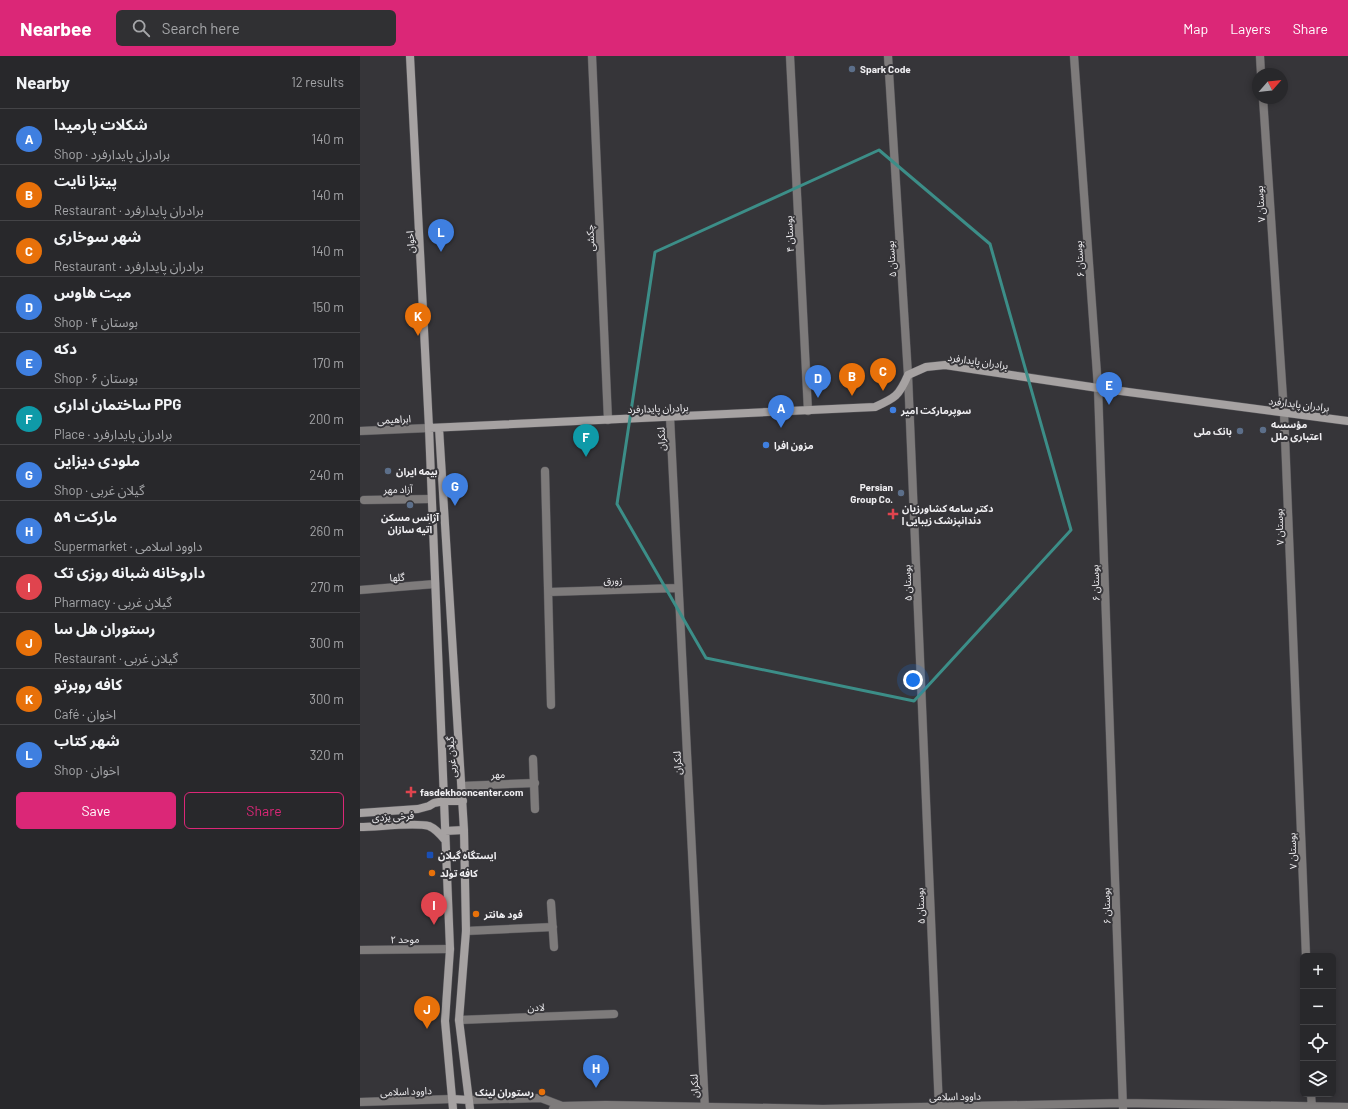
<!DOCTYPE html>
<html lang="en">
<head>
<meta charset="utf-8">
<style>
	:root { --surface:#28282b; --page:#303033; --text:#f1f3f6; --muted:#a5a6a9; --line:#444447; --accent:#db2777 }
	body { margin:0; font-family:Barlow,"Noto Sans Arabic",sans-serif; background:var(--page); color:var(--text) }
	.controls { position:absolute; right:12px; bottom:12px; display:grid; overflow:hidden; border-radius:6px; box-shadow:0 2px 6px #0003 }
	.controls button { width:36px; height:36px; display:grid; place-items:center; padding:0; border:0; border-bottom:1px solid var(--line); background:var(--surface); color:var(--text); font:20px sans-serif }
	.compass { position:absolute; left:892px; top:12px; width:36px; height:36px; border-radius:50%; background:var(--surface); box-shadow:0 2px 6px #0003; rotate:62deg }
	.you { position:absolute; left:553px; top:624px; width:14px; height:14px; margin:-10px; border:3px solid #fff; border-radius:50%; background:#1a73e8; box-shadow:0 0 0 6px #1a73e833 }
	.badge { display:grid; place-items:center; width:26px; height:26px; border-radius:50%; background:var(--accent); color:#fff; font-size:13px; font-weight:700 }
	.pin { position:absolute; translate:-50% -33px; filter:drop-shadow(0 1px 2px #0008) }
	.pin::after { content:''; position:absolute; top:21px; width:14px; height:12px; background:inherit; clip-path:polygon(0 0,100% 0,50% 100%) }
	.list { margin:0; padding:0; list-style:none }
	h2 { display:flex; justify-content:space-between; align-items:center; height:52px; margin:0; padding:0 16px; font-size:17px }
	h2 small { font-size:13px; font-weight:400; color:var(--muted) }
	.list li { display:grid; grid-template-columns:26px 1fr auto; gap:12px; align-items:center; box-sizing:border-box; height:56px; padding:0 16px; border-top:1px solid var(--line) }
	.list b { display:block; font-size:15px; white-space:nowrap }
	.list p { margin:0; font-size:13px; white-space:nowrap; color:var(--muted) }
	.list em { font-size:13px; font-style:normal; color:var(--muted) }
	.actions { display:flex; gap:8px; padding:12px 16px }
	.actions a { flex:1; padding:9px 0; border:1px solid var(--accent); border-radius:6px; text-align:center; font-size:14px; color:var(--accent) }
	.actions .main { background:var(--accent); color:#fff }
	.icon { flex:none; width:22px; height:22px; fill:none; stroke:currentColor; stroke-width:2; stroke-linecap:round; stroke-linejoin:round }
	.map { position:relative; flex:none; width:988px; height:1053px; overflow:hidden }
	header { display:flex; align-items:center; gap:24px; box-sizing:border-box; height:56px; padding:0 20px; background:var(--accent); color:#fff }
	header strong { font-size:19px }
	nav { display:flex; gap:22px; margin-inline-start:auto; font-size:14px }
	.search { width:280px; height:36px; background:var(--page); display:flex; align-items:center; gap:10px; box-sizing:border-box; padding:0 14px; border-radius:6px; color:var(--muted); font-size:15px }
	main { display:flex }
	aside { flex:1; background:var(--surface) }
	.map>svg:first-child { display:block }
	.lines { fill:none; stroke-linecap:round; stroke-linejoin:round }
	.street-casing { stroke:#545357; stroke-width:9 }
	.secondary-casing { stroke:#545357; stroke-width:9 }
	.street { stroke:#7e7b7b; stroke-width:8 }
	.secondary { stroke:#a6a2a2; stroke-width:8 }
	.marked { fill:none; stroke:#3c8e88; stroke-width:3; stroke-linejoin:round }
	.service-dot { fill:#5c6f8a; stroke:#363539; stroke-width:1.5 }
	.shop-dot { fill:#3f7fe0; stroke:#363539; stroke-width:1.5 }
	.health-dot { fill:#e0444e; stroke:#363539; stroke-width:1.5 }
	.transit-dot { fill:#1a4fb4; stroke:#363539; stroke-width:1.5 }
	.food-dot { fill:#e8710a; stroke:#363539; stroke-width:1.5 }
	.labels { text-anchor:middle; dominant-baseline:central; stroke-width:4; stroke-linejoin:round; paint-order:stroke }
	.poi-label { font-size:10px; font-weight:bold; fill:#f0eff2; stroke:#363539; text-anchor:start }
	.street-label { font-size:10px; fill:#f0eff2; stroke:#363539 }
</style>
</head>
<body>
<header>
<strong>Nearbee</strong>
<div class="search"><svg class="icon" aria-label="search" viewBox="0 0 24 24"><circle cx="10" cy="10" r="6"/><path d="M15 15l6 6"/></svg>Search here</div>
<nav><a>Map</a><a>Layers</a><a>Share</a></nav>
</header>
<main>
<aside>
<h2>Nearby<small>12 results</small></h2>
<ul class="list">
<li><span class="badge" style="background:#3f7fe0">A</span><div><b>شکلات پارمیدا</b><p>Shop · برادران پایدارفرد</p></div><em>140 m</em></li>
<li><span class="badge" style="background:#e8710a">B</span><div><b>پیتزا نایت</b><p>Restaurant · برادران پایدارفرد</p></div><em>140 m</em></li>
<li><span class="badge" style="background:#e8710a">C</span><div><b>شهر سوخاری</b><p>Restaurant · برادران پایدارفرد</p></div><em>140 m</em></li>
<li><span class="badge" style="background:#3f7fe0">D</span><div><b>میت هاوس</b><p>Shop · بوستان ۴</p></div><em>150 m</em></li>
<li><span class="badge" style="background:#3f7fe0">E</span><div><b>دکه</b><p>Shop · بوستان ۶</p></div><em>170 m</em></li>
<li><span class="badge" style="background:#0f9aa8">F</span><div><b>ساختمان اداری PPG</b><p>Place · برادران پایدارفرد</p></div><em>200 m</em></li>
<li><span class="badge" style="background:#3f7fe0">G</span><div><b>ملودی دیزاین</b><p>Shop · گیلان غربی</p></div><em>240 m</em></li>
<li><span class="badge" style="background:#3f7fe0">H</span><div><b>مارکت ۵۹</b><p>Supermarket · داوود اسلامی</p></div><em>260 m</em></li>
<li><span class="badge" style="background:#e0444e">I</span><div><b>داروخانه شبانه روزی تک</b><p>Pharmacy · گیلان غربی</p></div><em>270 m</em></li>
<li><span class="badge" style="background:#e8710a">J</span><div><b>رستوران هل سا</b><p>Restaurant · گیلان غربی</p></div><em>300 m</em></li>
<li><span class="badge" style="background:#e8710a">K</span><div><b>کافه روبرتو</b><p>Café · اخوان</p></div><em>300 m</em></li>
<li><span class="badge" style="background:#3f7fe0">L</span><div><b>شهر کتاب</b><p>Shop · اخوان</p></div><em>320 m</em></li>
</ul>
<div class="actions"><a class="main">Save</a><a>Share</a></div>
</aside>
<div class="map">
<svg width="988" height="1053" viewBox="0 0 988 1053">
	<rect width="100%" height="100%" fill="#363539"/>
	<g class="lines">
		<defs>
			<path id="street" d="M232,0L248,364
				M430,0L448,355
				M528,0L548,319L579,1053
				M714,0L738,332L763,1053
				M900,0L901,18
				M903,42L924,357L946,900
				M310,361L345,1053
				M0,375L69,372
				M185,415L191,649
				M4,444L71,443
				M0,534L75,528
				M189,536L318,532
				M173,703L175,753
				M102,730L175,727
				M191,847L194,891
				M106,875L193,871
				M0,894L90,893
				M99,964L254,958
				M951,1038L952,1053
				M108,1044L181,1042L202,1050
				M0,1046L93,1043
				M193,1053L202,1050L246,1049L463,1053L763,1047L988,1051"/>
			<path id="secondary" d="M50,0L69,372L90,893L85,965L93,1053
				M69,372L515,351C535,342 539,340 548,319L566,311L585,309L738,332L988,365
				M79,372L104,774L106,875L99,964L110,1053
				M0,757L58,753L69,750L74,747L84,745H103
				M0,771C17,771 55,766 69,770C76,773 81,779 85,784
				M85,775L104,774
				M93,1043L108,1044"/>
		</defs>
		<use href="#street" class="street-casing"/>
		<use href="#secondary" class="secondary-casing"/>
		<use href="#street" class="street"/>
		<use href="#secondary" class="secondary"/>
	</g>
	<path class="marked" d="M519,94L630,188L711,474L554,645L346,602L257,448L295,196Z"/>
	<g class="service-dot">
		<circle cx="492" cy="13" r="4"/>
		<circle cx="903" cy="374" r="4"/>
		<circle cx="880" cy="375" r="4"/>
		<circle cx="28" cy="415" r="4"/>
		<circle cx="541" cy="437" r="4"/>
		<circle cx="50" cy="449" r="4"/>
	</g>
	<g class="shop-dot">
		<circle cx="533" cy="354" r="4"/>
		<circle cx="406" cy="389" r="4"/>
	</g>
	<g class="health-dot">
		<path d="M531 452h4v4h4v4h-4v4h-4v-4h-4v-4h4z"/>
		<path d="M49 730h4v4h4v4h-4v4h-4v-4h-4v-4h4z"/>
	</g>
	<rect class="transit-dot" x="66" y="795" width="8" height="8" rx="2"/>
	<g class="food-dot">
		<circle cx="72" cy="817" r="4"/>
		<circle cx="116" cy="858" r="4"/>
		<circle cx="182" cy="1036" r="4"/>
	</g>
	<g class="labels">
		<g class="poi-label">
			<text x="500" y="13">Spark Code</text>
			<text x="541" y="354">سوپرمارکت امیر</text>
			<text x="911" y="368">مؤسسه<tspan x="911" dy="12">اعتباری ملل</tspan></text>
			<text x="872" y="375" text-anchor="end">بانک ملی</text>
			<text x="414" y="389">مزون افرا</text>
			<text x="36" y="415">بیمه ایران</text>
			<text x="533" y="431" text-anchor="end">Persian<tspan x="533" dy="12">Group Co.</tspan></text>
			<text x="542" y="452">دکتر سامه کشاورزیان<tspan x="542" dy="12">| دندانپزشک زیبایی</tspan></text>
			<text x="50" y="461" text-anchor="middle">آژانس مسکن<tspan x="50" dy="12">اتیه سازان</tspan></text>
			<text x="60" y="736">fasdekhooncenter.com</text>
			<text x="78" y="799">ایستگاه گیلان</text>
			<text x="80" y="817">کافه تولد</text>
			<text x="124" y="858">فود هانتر</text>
			<text x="174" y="1036" text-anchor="end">رستوران لینک</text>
		</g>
		<g class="street-label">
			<text transform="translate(900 148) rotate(-94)">بوستان ۷</text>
			<text transform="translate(429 178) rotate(-93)">بوستان ۴</text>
			<text transform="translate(230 182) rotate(-93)">چکشی</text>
			<text transform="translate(50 186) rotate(-93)">اخوان</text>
			<text transform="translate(531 203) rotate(-94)">بوستان ۵</text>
			<text transform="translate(719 203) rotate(-94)">بوستان ۶</text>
			<text transform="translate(618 305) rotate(8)">برادران پایدارفرد</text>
			<text transform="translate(939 348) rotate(7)">برادران پایدارفرد</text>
			<text transform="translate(298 352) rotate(-2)">برادران پایدارفرد</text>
			<text transform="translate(34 363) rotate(-3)">ابراهیمی</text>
			<text transform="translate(301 383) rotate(-93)">لنکران</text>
			<text transform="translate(38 433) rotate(-1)">آزاد مهر</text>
			<text transform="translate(919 471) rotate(-92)">بوستان ۷</text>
			<text transform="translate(37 521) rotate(-4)">گلها</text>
			<text transform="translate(253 524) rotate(-2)">زورق</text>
			<text transform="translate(547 527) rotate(-92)">بوستان ۵</text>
			<text transform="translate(735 527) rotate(-92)">بوستان ۶</text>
			<text transform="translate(91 701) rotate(-94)">گیلان غربی</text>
			<text transform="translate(317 707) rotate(-93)">لنکران</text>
			<text transform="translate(138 718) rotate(-2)">مهر</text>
			<text transform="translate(33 760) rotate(-3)">فرخی یزدی</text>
			<text transform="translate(932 795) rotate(-92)">بوستان ۷</text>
			<text transform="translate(560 850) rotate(-92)">بوستان ۵</text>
			<text transform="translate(746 850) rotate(-92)">بوستان ۶</text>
			<text transform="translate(45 883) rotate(-1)">موحد ۲</text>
			<text transform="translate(176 951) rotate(-2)">لادن</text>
			<text transform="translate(334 1030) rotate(-93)">لنکران</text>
			<text transform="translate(46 1035) rotate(-2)">داوود اسلامی</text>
			<text transform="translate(595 1040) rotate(-1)">داوود اسلامی</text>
		</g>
	</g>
</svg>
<div class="controls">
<button>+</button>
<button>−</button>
<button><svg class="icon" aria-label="locate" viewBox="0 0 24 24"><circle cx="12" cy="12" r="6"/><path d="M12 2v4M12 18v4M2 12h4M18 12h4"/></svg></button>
<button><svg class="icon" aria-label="layers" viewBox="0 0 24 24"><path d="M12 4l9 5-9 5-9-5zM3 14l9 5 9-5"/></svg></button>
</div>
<svg class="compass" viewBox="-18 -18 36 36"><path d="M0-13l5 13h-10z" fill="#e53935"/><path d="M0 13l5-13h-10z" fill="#a5a6a9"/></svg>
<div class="you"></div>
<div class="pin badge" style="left:421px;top:372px;background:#3f7fe0">A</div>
<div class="pin badge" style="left:492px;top:340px;background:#e8710a">B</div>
<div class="pin badge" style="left:523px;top:335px;background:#e8710a">C</div>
<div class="pin badge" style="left:458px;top:342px;background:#3f7fe0">D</div>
<div class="pin badge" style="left:749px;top:349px;background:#3f7fe0">E</div>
<div class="pin badge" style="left:226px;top:401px;background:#0f9aa8">F</div>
<div class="pin badge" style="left:95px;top:450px;background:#3f7fe0">G</div>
<div class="pin badge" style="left:236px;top:1032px;background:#3f7fe0">H</div>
<div class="pin badge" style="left:74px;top:869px;background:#e0444e">I</div>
<div class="pin badge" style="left:67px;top:973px;background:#e8710a">J</div>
<div class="pin badge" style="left:58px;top:280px;background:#e8710a">K</div>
<div class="pin badge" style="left:81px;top:196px;background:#3f7fe0">L</div>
</div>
</main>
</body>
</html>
